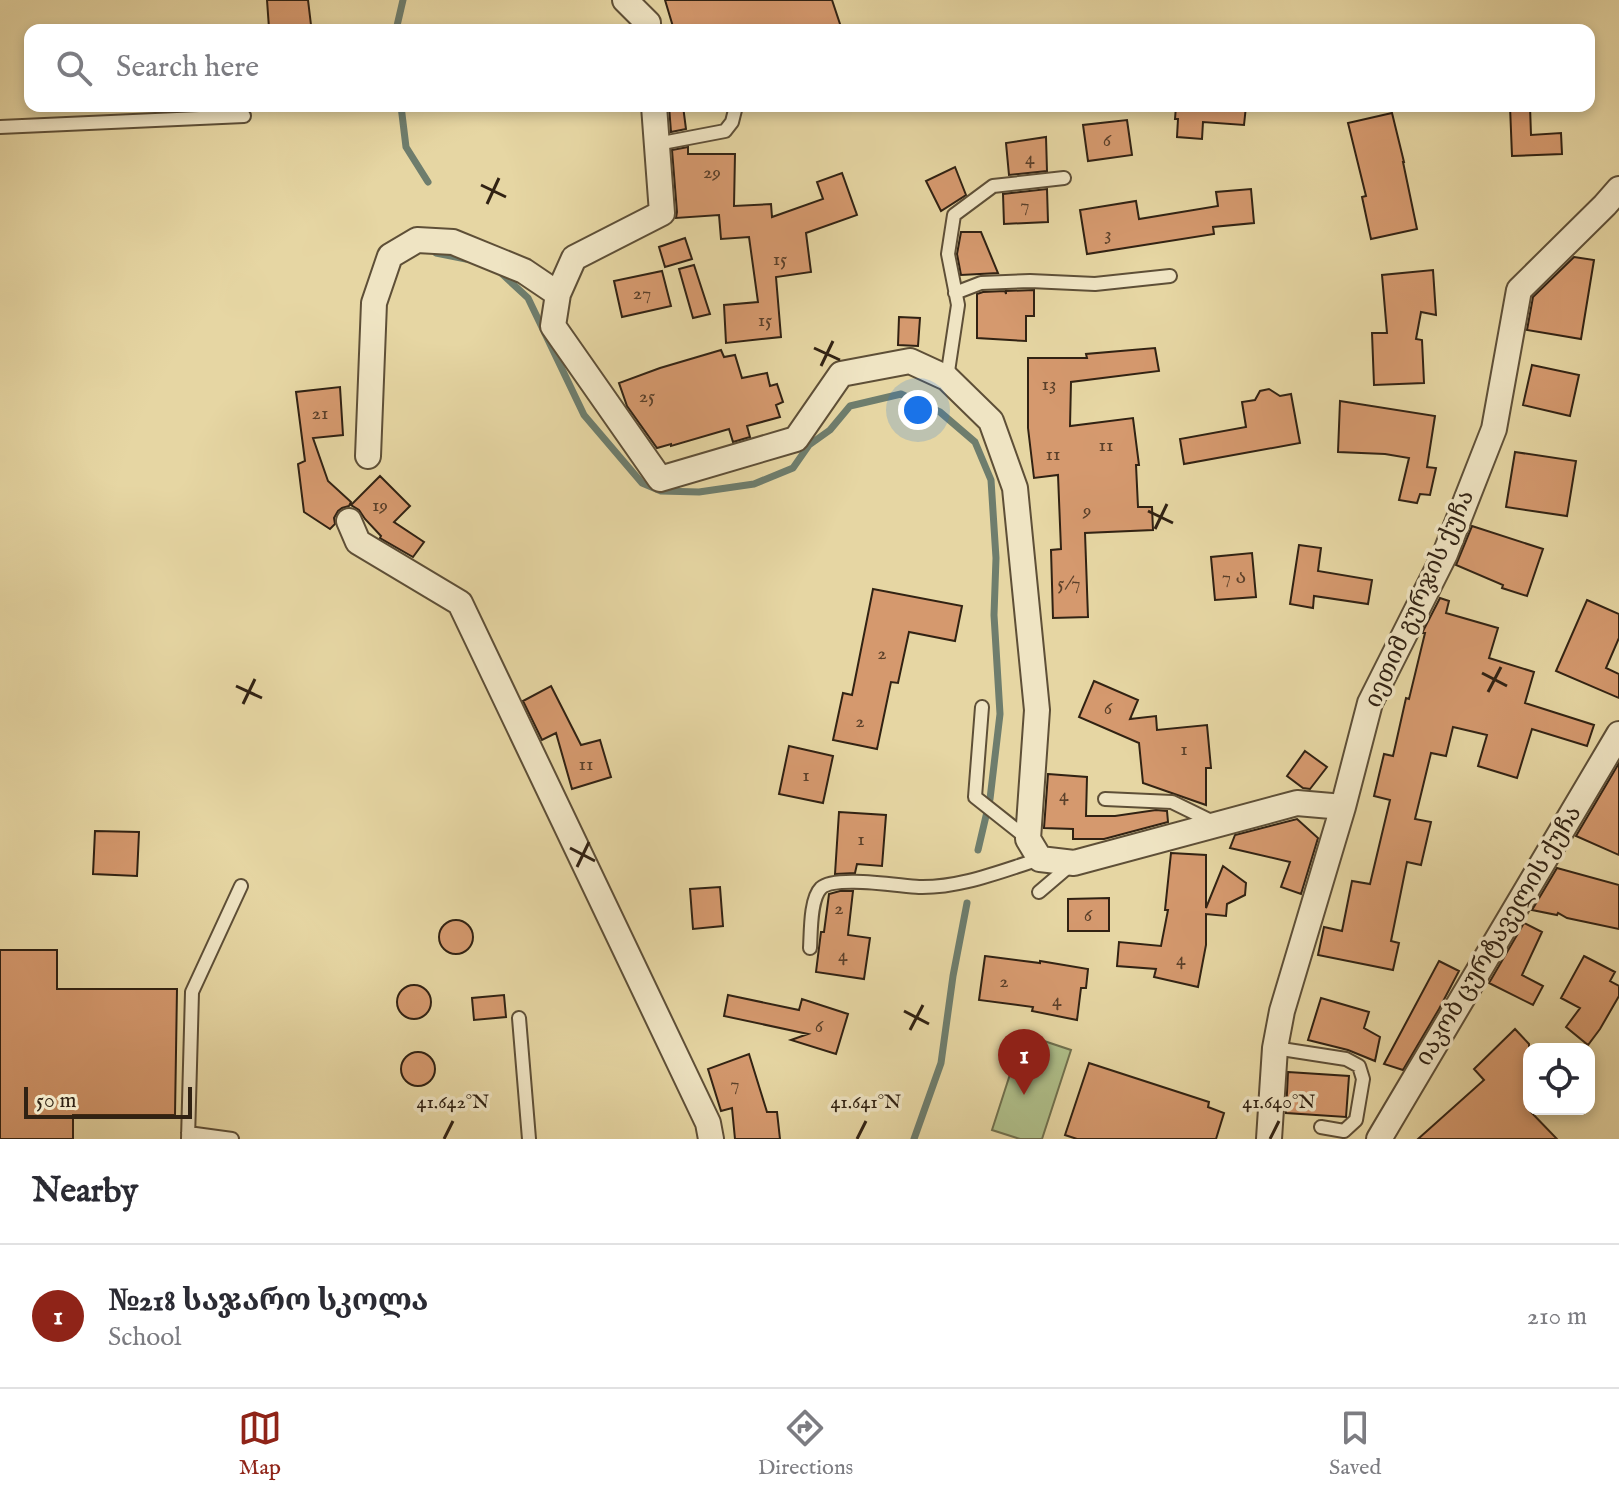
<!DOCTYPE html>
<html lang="en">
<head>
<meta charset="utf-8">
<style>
	:root { --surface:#fff; --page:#f2f2f3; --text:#2b2b33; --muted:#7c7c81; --line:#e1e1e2; --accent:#8f2418 }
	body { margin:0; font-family:"IM FELL English","Noto Serif Georgian",serif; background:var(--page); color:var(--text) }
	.controls { position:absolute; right:24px; bottom:24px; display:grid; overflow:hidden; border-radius:16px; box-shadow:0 4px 12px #0003 }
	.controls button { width:72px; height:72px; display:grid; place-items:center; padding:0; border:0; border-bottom:2px solid var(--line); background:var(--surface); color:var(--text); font:40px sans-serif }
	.scale { position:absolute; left:24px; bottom:20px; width:168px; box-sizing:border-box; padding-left:8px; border:4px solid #312213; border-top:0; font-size:22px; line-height:28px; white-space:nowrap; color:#312213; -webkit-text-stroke:6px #efe4c3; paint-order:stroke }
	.you { position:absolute; left:918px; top:410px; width:28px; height:28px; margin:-20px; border:6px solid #fff; border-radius:50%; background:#1a73e8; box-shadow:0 0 0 12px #1a73e833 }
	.badge { display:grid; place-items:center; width:52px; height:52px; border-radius:50%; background:var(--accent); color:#fff; font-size:26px; font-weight:700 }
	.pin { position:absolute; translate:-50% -66px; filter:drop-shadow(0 2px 4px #0008) }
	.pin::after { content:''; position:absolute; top:42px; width:28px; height:24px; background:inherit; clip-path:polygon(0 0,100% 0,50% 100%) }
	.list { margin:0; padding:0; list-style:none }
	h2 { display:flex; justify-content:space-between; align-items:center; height:104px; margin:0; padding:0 32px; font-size:34px }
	h2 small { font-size:26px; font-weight:400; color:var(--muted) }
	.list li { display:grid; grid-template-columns:52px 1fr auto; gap:24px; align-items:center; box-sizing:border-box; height:144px; padding:0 32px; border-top:2px solid var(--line) }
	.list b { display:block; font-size:30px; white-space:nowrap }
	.list p { margin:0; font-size:26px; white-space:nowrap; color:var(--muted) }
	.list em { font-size:26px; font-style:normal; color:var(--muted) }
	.icon { flex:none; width:44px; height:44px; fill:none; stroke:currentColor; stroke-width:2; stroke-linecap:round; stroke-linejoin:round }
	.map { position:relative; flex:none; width:1619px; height:1139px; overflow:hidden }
	.search { position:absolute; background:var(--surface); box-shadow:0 4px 12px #0003; left:24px; right:24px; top:24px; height:88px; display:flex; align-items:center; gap:20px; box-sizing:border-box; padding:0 28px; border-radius:16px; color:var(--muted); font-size:30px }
	.sheet { height:248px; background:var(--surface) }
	nav { display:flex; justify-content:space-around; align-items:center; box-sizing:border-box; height:112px; border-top:2px solid var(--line); background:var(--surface); font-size:22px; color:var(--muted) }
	nav a { display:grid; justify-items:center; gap:4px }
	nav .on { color:var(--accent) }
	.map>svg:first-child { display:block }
	.green { fill:#afbf8a; stroke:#70704e; stroke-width:2 }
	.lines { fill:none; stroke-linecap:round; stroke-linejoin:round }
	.stream { stroke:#6e7d6d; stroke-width:7 }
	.building { fill:#d5996e; stroke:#312213; stroke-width:2 }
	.lane-casing { stroke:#5e4f37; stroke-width:16 }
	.street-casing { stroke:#5e4f37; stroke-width:28 }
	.lane { stroke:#efe4c3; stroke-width:12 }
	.street { stroke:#efe4c3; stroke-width:24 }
	.ticks { fill:none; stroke:#312213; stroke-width:3 }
	.labels { text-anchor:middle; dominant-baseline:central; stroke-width:7; stroke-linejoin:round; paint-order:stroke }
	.number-label { font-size:20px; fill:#5a402a }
	.street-label { font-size:24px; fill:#312213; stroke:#efe4c3 }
	.ticks-label { font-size:20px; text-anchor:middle; fill:#312213; stroke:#efe4c3; stroke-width:7; stroke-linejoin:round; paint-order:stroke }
</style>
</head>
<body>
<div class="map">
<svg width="1619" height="1139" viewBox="0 0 1619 1139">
	<rect width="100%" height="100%" fill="#e6d6a3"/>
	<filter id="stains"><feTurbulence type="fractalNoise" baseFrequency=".0025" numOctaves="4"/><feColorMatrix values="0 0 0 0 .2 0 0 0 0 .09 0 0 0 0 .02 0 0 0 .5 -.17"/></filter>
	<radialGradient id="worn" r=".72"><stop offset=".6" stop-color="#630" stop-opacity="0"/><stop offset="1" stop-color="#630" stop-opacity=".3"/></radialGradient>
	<path class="green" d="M1023,1034L1071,1050L1042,1139H1020L992,1130Z"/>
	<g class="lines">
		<path class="stream" d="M396,30L403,0
			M401,106L406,147L428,182
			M436,253L466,259
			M500,272L528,298L584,415L642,483L661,491L699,492L754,484L793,468L809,445L830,430L850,406L901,394L940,412L975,442L991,480L996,558L994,615L1000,714L990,799L978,850
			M914,1139L941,1063L953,976L967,903"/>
	</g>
	<path class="building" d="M267,0H308L311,25L269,28Z
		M665,0H832L842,30H674Z
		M669,106H683L686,129L671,132Z
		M1176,106H1246L1244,125L1203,122L1202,139L1177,137L1178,119H1175Z
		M1510,106H1530L1531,135L1561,133L1562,154L1512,156Z
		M1392,113L1404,162H1403L1417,229L1371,239L1362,197L1366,196L1348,123Z
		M1127,120L1132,155L1088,161L1083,125Z
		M1046,137L1047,171L1009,175L1006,143Z
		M688,147V154H735L734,206L771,204L772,217L823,199L817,182L842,173L857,215L806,233L811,272L776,277L781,337L726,343L724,305L758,302L749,237L721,239L719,215L676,218L677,212L672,150Z
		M955,167L966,195L941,211L926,181Z
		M1047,189L1048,222L1004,224L1003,194Z
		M1251,189L1254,223L1213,227L1214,234L1087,254L1080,210L1136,201L1139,219L1218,206L1216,192Z
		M961,232H981L998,273L961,275L957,254Z
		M685,238L692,259L665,267L659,247Z
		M1574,257L1594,260L1581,339L1527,330L1533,297Z
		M694,265L710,314L693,318L679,269Z
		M1433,270L1436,315L1421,312L1416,339L1422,340L1424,383L1374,385L1372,333H1387L1382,275Z
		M662,271L671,306L622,317L614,281Z
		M1034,290V316H1026V341L977,338V294L983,292L1005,291L1006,294V291Z
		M899,317L920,318L918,346L898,345Z
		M1155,348L1159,371L1071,382L1070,426L1133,418L1139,465H1136L1138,507H1152L1153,530L1085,533L1088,617L1053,618L1051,550L1061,549L1058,475L1034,478L1028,428V358H1087L1086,354Z
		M721,350L724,357L735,355L742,378L767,373L770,386L777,384L783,402L776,405L780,417L747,426L750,437L733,442L729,429L671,446V444L657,448L627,406L619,383L660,368Z
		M1532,365L1579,375L1570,416L1523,405Z
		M340,387L343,435L313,438L328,481L351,502L349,506L342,508L338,511L334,518L335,524L330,529L304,512L298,464L305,461L296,392Z
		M1269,389L1280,396L1291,394L1300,443L1184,464L1180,439L1246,427L1242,402L1255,400L1260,391Z
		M1340,401L1435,416L1427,467L1436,468L1430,495L1420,494L1417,503L1399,500L1409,458L1385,454L1338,452Z
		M1515,452L1576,461L1567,516L1506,507Z
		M380,476L410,506L394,522L424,542L413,557L380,538L381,536L365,519L359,510L351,505Z
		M1472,526L1543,549L1527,596L1502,588L1503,585L1456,565Z
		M1299,545L1321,548L1318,571L1372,580L1368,604L1314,596L1313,608L1290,604Z
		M1252,553L1256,597L1215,600L1211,557Z
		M873,589L962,606L955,641L909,632L898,683L891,682L877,749L833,740L843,693L852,695Z
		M1440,598L1449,601L1446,613L1498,628L1489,658L1534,672L1525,703L1594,725L1587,746L1532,729L1517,778L1478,766L1487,735L1453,727L1446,756L1431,753L1415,819L1431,822L1421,865L1407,862L1391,941L1399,943L1393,970L1318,955L1324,927L1342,931L1352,881L1370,884L1390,800L1374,796L1384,754L1393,756L1406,698L1409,699L1425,633H1422Z
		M1587,600L1619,614V638L1606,668L1619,674V698L1556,671Z
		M1094,681L1138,700L1130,719L1156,716L1157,730L1207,725L1211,768H1206V805L1143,783L1139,743L1079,717Z
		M551,686L581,745L600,740L611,777L572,789L556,733L542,740L523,701Z
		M789,746L833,756L823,803L779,794Z
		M1305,751L1327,767L1310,789L1303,788L1287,776Z
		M1619,763V855L1576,836Z
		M1048,774L1087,777L1086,816H1115L1156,810L1167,811L1168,822L1104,839H1073V829L1044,828Z
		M839,812L886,815L882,866L857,864L855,873L835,874Z
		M1297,819L1318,838L1301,894L1281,887L1290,862L1230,848L1235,835Z
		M95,831L139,832L137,876L93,874Z
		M1171,853L1206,855V908L1223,866L1246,883L1245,895L1227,904L1226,916L1206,914V945L1198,987L1154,977L1156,969L1117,966L1119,942L1161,946L1168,910H1165Z
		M1557,868L1619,885V929L1567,918L1558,913L1557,915L1532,910Z
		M720,887L723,926L693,929L690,889Z
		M840,891H853L848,935L870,938L864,979L816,972L821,932H824L829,894Z
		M1109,898V931H1068V899Z
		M439 937a17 17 0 1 1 34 0a17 17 0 1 1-34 0Z
		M1524,923L1542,932L1522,975L1543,986L1533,1005L1489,983Z
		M0,950H57V989H177L175,1115H73V1139H0Z
		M985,956L1040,963V961L1088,969L1086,988H1081L1077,1020L1032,1011L1033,1007L979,1000Z
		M1584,956L1615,972L1610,981L1619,986V996L1600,1029L1588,1045L1566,1027L1580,1008L1561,998Z
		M1439,961L1459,971L1439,1009L1403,1070L1384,1064Z
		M397 1002a17 17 0 1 1 34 0a17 17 0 1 1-34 0Z
		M504,995L506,1017L474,1020L472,998Z
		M728,995L799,1010L802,999L848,1014L836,1054L791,1040L808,1034L724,1016Z
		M1321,998L1369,1012L1364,1028L1380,1037L1375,1061L1348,1050L1308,1040Z
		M1515,1029L1529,1044V1110L1557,1139H1418L1484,1080L1474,1069Z
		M401 1069a17 17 0 1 1 34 0a17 17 0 1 1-34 0Z
		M749,1054L767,1112H777L780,1139H735L732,1108L721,1111L708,1069Z
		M1089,1063L1209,1102L1208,1107L1224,1113L1216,1139H1077L1065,1135Z
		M1288,1072L1349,1076L1346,1117L1286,1113Z"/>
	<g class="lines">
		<defs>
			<path id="lane" d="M0,127L244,116
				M657,144L725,131L732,122L736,106
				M955,293L981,283L1030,281L1095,284L1170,276
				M947,378L958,305L948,254L954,215L993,186L1064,178
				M982,707L975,797L1028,839
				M1105,799L1172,802L1215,823
				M1039,892L1073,863
				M810,948C811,932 810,899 821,888C835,875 899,886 919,887C961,888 1001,871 1040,859
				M519,1018L529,1139
				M1275,1048L1346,1059L1359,1066L1363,1079L1356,1120L1344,1131L1321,1127
				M188,1133L232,1139
				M188,1139L192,992L241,886"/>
			<path id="street" d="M625,0L648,23V30
				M654,106L662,213L574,258L558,294L553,326L660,479L796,439L841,374L910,361L947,378L991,421L1015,488L1037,710L1028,839L1040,859L1074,863L1297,803L1343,807
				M368,456L374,303L390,256L417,240L453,242L524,271L558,294
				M349,521L358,542L460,603L708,1123L711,1139
				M1269,1139L1275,1048L1282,1011L1343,807L1370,703L1445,554L1494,429L1519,290L1605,205L1619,189
				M1379,1139L1619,734"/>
		</defs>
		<use href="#lane" class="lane-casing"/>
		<use href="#street" class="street-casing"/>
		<use href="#lane" class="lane"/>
		<use href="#street" class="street"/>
	</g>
	<path class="ticks" d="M481,185L506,197M487,204L499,178M814,348L840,360M821,366L833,341M1148,511L1173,523M1155,529L1167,504M1482,673L1507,686M236,686L262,698M1488,692L1501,667M243,704L255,679M570,848L595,861M577,867L589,842M904,1011L929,1024M910,1030L923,1005M444,1139L453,1121M857,1139L866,1121M1270,1139L1279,1121"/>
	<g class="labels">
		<g class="number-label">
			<text x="1107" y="140">6</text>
			<text x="1030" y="158">4</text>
			<text x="712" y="172">29</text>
			<text x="1025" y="205">7</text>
			<text x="1108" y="234">3</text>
			<text x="780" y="259">15</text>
			<text x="642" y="293">27</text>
			<text x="765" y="320">15</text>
			<text x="1049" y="384">13</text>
			<text x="647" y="396">25</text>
			<text x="320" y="413">21</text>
			<text x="1106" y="445">11</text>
			<text x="1053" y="454">11</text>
			<text x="380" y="505">19</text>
			<text x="1087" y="510">9</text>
			<text x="1234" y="577">7 ა</text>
			<text x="1069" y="583">5/7</text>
			<text x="882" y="653">2</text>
			<text x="1108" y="708">6</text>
			<text x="860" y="721">2</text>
			<text x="1184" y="749">1</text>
			<text x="586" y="764">11</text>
			<text x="806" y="775">1</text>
			<text x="1064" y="795">4</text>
			<text x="861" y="839">1</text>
			<text x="839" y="908">2</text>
			<text x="1088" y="915">6</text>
			<text x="843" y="955">4</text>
			<text x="1181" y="959">4</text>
			<text x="1004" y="981">2</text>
			<text x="1057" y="1000">4</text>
			<text x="819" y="1026">6</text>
			<text x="735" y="1084">7</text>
		</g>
		<g class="street-label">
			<text transform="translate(1420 599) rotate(-66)">იეთიმ გურჯის ქუჩა</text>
			<text transform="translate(1499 936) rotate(-59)">იაკობ ცურტაველის ქუჩა</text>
		</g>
	</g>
	<g class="ticks-label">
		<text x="453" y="1108">41.642°N</text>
		<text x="866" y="1108">41.641°N</text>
		<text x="1279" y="1108">41.640°N</text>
	</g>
	<rect width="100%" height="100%" filter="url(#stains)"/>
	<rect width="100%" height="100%" fill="url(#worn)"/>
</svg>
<div class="controls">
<button><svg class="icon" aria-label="locate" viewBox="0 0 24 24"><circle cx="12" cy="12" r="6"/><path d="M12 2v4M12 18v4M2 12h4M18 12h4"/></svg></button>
</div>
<div class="scale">50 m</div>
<div class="you"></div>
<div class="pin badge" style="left:1024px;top:1095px">1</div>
<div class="search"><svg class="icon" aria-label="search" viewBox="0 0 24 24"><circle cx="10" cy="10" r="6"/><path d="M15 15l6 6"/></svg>Search here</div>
</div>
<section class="sheet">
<h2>Nearby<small></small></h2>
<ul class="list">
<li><span class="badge">1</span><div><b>№218 საჯარო სკოლა</b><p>School</p></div><em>210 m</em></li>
</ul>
</section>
<nav>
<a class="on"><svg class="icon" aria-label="map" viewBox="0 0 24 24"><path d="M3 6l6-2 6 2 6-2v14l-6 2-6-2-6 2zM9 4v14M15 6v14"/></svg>Map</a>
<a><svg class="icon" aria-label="directions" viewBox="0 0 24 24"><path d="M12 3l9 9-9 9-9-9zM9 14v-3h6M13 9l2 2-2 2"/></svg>Directions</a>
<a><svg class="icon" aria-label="saved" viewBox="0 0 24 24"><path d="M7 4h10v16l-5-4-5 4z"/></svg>Saved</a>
</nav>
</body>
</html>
